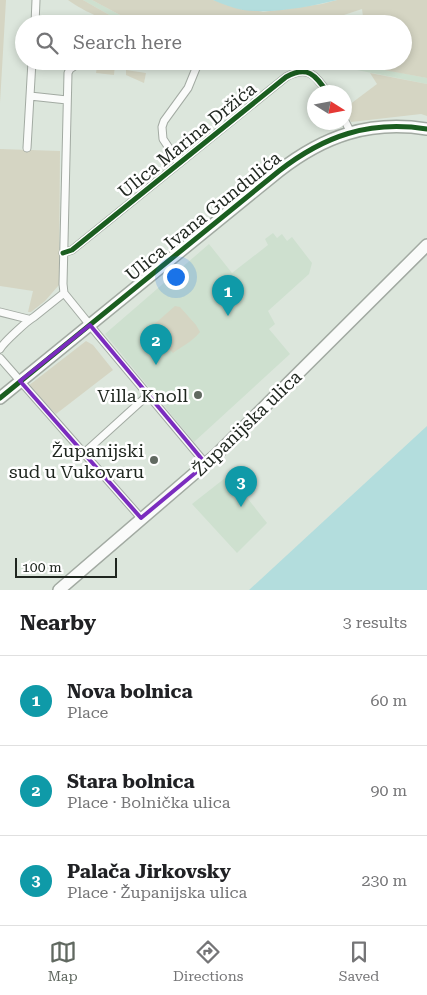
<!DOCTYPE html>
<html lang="en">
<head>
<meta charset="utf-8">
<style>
	:root { --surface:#fff; --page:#f6f6f6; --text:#202124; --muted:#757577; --line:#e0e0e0; --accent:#616961 }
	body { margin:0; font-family:"Roboto Serif",serif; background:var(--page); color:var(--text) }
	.compass { position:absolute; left:307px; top:85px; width:45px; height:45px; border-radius:50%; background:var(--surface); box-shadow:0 2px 8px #0003; rotate:101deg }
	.scale { position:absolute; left:15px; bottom:12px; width:102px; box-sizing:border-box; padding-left:5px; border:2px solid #1f261f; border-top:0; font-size:14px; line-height:18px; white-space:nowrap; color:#1f261f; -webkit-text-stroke:4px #fff; paint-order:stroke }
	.you { position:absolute; left:175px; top:276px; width:18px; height:18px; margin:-12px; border:4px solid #fff; border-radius:50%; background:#1a73e8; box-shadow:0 0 0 8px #1a73e833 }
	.badge { display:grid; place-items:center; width:32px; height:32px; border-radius:50%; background:var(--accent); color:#fff; font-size:16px; font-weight:700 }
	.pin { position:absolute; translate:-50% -41px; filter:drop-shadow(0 1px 2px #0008) }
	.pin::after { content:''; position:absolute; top:26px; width:18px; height:15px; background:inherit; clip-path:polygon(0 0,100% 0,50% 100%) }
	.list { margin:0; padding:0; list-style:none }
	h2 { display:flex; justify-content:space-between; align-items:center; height:65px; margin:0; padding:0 20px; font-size:21px }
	h2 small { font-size:16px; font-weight:400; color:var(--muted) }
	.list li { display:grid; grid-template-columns:32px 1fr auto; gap:15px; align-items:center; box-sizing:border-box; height:90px; padding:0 20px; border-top:1px solid var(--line) }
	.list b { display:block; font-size:19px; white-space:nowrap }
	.list p { margin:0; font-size:16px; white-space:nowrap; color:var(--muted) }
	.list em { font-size:16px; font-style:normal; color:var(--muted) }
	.icon { flex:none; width:28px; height:28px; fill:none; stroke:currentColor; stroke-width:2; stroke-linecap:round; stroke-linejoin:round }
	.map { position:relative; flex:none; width:427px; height:590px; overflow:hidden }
	.search { position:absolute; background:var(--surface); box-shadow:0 2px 8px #0003; left:15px; right:15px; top:15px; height:55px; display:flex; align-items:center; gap:12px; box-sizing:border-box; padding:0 18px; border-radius:28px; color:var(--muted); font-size:19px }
	.sheet { height:335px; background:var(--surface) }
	nav { display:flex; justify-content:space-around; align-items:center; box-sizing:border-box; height:70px; border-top:1px solid var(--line); background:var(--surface); font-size:14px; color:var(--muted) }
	nav a { display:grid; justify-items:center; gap:2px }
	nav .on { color:var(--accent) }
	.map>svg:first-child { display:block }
	.built { fill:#cee0cf }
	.green { fill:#d5d5c3 }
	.water { fill:#b3dddd }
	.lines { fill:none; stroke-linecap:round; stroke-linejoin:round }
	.minor-casing { stroke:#a2aaa2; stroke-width:9 }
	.primary-casing { stroke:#a2aaa2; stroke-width:14 }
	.minor { stroke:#fafbfa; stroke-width:7 }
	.primary { stroke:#fafbfa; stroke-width:11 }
	.cycleway-casing { stroke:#fff; stroke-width:8 }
	.cycleway { stroke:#1b5e20; stroke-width:5 }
	.marked { fill:none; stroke:#7b2cbf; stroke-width:4; stroke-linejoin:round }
	.poi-dot { fill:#616961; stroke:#fff; stroke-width:2 }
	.labels { text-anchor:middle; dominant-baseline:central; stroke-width:5; stroke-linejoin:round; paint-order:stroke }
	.street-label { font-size:18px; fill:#1f261f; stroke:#fff }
	.poi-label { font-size:18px; fill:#1f261f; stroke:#fff; text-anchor:end }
</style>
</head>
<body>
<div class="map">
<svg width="427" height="590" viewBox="0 0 427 590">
	<rect width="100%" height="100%" fill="#dce6dc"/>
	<path class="built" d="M83,0H92L120,15L149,24H131L113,17Z
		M312,61H342L427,78V84Z
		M273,233L277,238L282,234L287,241L292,237L312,263L309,274L268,311L275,324L269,329L290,354L194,442L105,334L209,244L232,273L268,245L265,239Z
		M229,475L267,523L237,553L192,504Z"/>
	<path class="green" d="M0,0H6L0,103Z
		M68,0H83L113,17L131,24C110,24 85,12 68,0Z
		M92,0H213L263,12L322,4L337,0H427V78L368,67V61H403V24H364L362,9L332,19L333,24H150L120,15Z
		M102,63L115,64L114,75L96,73L97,66Z
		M126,70L146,73L144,83L126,75Z
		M370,73L427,84V116L421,114L351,122L345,108L377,84Z
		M0,149L60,151L59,285L45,301L31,312H28L33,291L0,286Z
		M175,306L180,307L196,325L200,332C192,342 182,346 173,353L170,350L162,356L158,352L157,353L153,348L154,346L146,337L144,338L142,335Z
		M86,341L93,345L113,370L56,414L28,386Z"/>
	<path class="water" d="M213,0H337C310,7 270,14 243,10C233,8 222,4 213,0Z
		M427,426V590H249Z"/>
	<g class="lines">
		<defs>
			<path id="minor" d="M35,24L36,0
				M30,96L67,100
				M344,119L351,133
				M27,148L32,61
				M179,163L163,139L162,127L164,121L188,88L199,61
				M63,253L72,250L286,77C308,65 315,75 327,92
				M64,293L63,284L68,73L70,69L76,65
				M0,312L28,319
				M0,349C3,343 28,320 34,317L64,293L98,335L206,464
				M0,358L141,518
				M84,453L148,395"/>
			<path id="primary" d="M0,398L279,171C324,136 369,120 427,129
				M59,590L217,454L427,245"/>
		</defs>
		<use href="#minor" class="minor-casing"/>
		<use href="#primary" class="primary-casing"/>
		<use href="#minor" class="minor"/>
		<use href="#primary" class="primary"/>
		<defs>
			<path id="cycleway" d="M63,253L72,250L286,77C308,65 315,75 327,92
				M0,398L279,171C324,136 369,120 427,129"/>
		</defs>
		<use href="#cycleway" class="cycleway-casing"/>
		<use href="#cycleway" class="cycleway"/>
	</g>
	<path class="marked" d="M90,325L206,464L141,518L20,381Z"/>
	<g class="poi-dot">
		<circle cx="198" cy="395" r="5"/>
		<circle cx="154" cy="460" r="5"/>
	</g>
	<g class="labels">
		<g class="street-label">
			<text transform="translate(187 140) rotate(-39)">Ulica Marina Držića</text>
			<text transform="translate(203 216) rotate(-39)">Ulica Ivana Gundulića</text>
			<text transform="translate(247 423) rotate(-44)">Županijska ulica</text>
		</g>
		<g class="poi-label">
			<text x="188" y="395">Villa Knoll</text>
			<text x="144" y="450">Županijski<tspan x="144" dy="21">sud u Vukovaru</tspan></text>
		</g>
	</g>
</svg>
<svg class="compass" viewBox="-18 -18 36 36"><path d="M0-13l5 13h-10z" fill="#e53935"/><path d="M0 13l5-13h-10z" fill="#757577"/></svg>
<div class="scale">100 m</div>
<div class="you"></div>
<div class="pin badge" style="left:228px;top:316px;background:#0f9aa8">1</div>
<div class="pin badge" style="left:156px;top:365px;background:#0f9aa8">2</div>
<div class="pin badge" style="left:241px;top:507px;background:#0f9aa8">3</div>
<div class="search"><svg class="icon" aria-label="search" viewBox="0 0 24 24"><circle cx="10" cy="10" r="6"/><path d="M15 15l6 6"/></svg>Search here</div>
</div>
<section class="sheet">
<h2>Nearby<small>3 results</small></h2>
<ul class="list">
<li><span class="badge" style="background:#0f9aa8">1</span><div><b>Nova bolnica</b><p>Place</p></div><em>60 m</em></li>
<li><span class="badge" style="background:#0f9aa8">2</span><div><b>Stara bolnica</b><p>Place · Bolnička ulica</p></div><em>90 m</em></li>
<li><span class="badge" style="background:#0f9aa8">3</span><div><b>Palača Jirkovsky</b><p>Place · Županijska ulica</p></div><em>230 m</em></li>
</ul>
</section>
<nav>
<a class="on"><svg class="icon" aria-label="map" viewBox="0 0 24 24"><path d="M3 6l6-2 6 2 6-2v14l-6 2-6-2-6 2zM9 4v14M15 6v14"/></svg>Map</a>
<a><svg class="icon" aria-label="directions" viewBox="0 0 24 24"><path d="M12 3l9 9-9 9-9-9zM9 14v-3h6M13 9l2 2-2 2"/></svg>Directions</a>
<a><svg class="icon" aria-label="saved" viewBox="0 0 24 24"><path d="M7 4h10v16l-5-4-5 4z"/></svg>Saved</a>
</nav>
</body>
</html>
